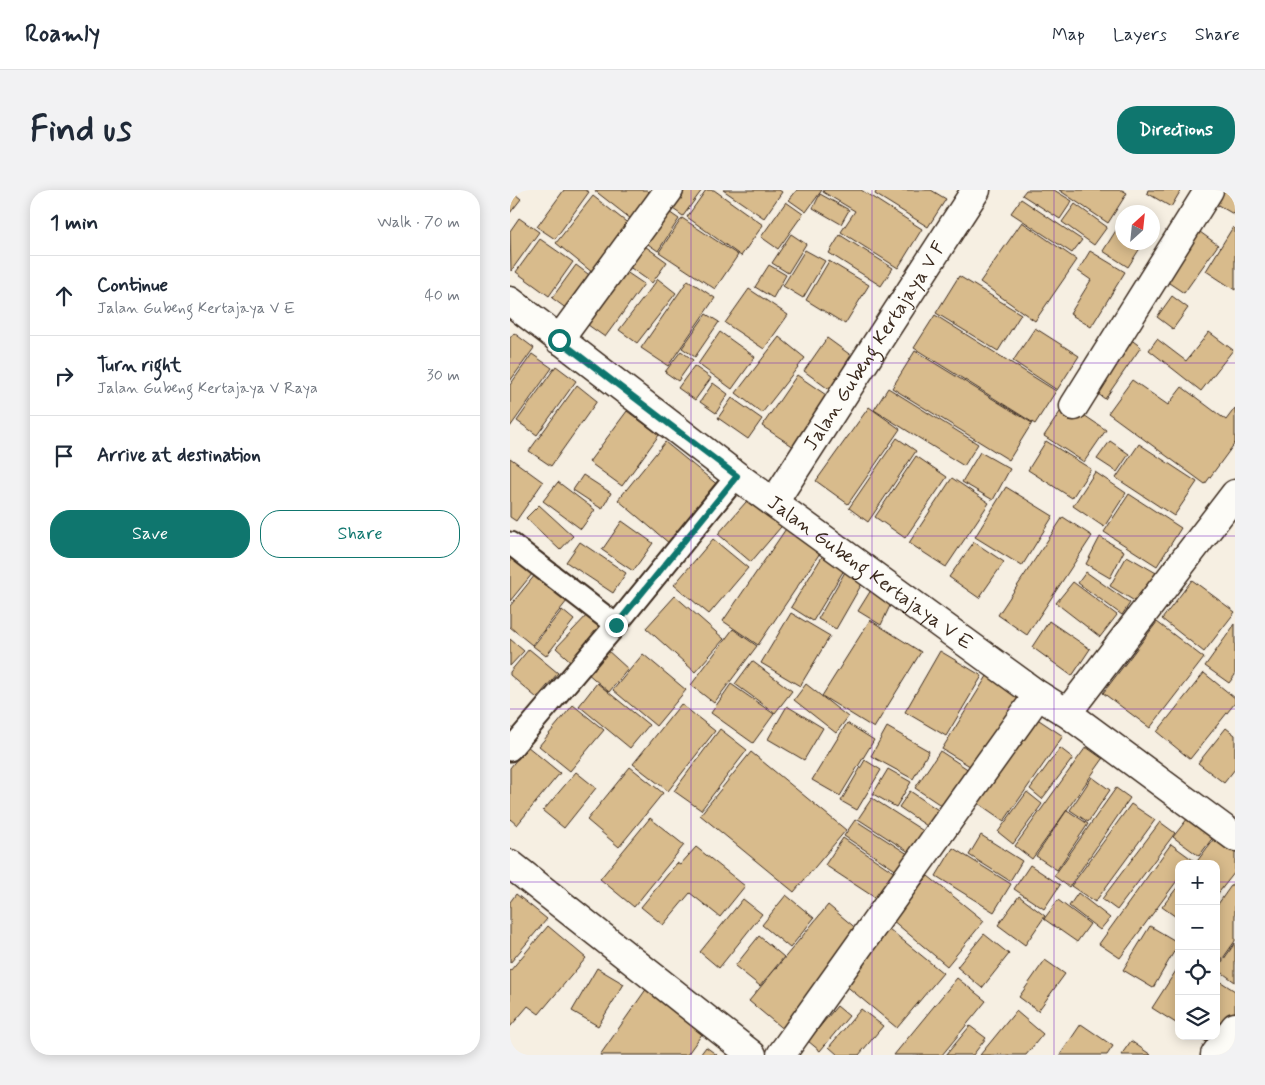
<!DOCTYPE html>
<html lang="en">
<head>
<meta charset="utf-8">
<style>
	:root { --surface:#fff; --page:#f2f2f3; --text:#1f2937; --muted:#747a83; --line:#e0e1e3; --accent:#0f766e }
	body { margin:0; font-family:Mynerve,sans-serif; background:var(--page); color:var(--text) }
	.controls { position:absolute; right:15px; bottom:15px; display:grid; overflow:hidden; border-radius:10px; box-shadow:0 2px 12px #0003 }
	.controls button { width:45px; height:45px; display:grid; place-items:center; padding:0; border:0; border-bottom:1px solid var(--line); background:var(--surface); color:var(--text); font:25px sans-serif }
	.compass { position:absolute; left:605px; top:15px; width:45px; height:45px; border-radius:50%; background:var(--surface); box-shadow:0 2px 12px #0003; rotate:27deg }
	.stop { position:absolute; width:15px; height:15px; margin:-11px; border:4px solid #0f766e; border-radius:50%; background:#fff }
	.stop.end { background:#0f766e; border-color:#fff; box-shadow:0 1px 5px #0008 }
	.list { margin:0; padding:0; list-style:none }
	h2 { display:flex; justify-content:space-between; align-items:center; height:65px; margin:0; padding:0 20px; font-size:21px }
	h2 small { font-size:16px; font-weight:400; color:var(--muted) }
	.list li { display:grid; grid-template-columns:32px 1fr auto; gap:15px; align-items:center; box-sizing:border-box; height:80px; padding:0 20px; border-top:1px solid var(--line) }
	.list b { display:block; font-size:19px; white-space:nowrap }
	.list p { margin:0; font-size:16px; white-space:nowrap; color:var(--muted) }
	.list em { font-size:16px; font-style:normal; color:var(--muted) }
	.actions { display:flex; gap:10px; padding:15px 20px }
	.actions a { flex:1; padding:11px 0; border:1px solid var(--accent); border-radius:20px; text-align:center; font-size:18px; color:var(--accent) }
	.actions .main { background:var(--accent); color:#fff }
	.icon { flex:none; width:28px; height:28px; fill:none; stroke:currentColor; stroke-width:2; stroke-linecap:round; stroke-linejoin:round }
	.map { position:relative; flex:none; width:725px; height:865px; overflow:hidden; border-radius:20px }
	header { display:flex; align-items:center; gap:30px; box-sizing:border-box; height:70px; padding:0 25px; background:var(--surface); border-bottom:1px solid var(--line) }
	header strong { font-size:24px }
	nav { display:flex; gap:28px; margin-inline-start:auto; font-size:18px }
	.intro { display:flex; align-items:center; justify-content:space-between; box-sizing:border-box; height:120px; padding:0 30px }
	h1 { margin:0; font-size:35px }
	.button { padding:12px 22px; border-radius:20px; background:var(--accent); color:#fff; font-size:18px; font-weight:700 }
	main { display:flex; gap:30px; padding:0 30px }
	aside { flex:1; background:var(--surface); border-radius:20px; box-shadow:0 2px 12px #0003 }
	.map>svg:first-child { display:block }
	.building { fill:#d8bb8c; stroke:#3b2a1e }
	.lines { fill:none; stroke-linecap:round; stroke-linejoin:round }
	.lane-casing { stroke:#3b2a1e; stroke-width:25 }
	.street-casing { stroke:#3b2a1e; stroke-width:31 }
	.lane { stroke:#fdfcf7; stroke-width:21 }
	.street { stroke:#fdfcf7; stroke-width:28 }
	.route { stroke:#0f766e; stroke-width:6 }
	.grid { fill:none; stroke:#7b2cbf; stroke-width:1; stroke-opacity:0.55 }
	.labels { text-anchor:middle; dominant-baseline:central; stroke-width:4.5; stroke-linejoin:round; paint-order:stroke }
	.street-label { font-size:20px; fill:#3b2a1e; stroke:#fdfcf7 }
</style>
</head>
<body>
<header>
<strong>Roamly</strong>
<nav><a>Map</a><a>Layers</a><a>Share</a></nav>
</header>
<div class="intro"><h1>Find us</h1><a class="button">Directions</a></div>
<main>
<aside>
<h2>1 min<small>Walk · 70 m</small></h2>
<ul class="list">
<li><svg class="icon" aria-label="ahead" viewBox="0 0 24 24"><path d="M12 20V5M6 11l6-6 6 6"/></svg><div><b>Continue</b><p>Jalan Gubeng Kertajaya V E</p></div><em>40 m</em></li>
<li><svg class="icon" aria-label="right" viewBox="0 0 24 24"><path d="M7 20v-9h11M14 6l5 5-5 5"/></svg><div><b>Turn right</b><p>Jalan Gubeng Kertajaya V Raya</p></div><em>30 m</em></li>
<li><svg class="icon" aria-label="arrive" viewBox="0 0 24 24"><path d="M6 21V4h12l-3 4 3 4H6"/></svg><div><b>Arrive at destination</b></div></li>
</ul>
<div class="actions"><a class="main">Save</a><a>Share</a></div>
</aside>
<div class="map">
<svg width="725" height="865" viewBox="0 0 725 865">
	<rect width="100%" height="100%" fill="#f6efe2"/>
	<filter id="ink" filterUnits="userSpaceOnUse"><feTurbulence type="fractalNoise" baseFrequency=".02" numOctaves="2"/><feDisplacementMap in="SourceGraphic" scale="10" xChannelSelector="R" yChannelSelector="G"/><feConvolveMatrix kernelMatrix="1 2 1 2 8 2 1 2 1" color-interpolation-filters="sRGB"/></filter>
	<g filter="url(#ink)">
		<path class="building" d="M0,0L11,9L0,23Z
			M54,0H75L79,2L45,49L27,37Z
			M84,0H137L141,4L121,29Z
			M172,0H192L173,26L160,17Z
			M196,0H204L253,35L231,66L177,27Z
			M213,0H269L272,2L254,28Z
			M287,0H312L296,22L279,10Z
			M314,0H351L412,39L388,78L331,42L345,21L313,2Z
			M367,0H421L436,9L418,37L365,4Z
			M516,0H544L562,11L550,29L512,5Z
			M549,0H612L617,3L598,33Z
			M638,0H671L661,17L637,3Z
			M707,0H725V25L701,11Z
			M310,4L339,20L331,34L303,18Z
			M83,6L120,35L83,83L46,53Z
			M511,9L572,50L562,63L501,23Z
			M276,12L293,24L268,59L251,47Z
			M565,14L597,37L584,55L552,32Z
			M156,20L169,29L148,61L135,52Z
			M9,28L29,42L1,81L0,41Z
			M172,28L228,65L205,99L149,62Z
			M612,31V52H634L618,77L593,61Z
			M512,32L567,70L525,131L470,92Z
			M723,37L725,39V100L696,81Z
			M690,42L708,55L674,103L656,91Z
			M281,44L296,54L278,83L262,73Z
			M330,45L383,78L371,96L319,63Z
			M30,49L63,72L39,106L6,82Z
			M132,54L157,72L142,93L118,76Z
			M295,60L315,71L293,108L273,96Z
			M580,61L615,82L581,137L560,124L581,90L568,81Z
			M319,71L359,95L335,134L296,110Z
			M66,75L82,87L57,119L42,108Z
			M259,75L276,85L263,108L245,97Z
			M109,77L134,94L95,147L71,130Z
			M449,86L511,124L488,161L426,123Z
			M148,89L166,103L127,153L109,140Z
			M178,90L205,108L158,176L131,158Z
			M239,99L278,125L254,159L215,133Z
			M662,106L678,118L663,139L647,127Z
			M196,124L209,132L185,167L172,158Z
			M425,125L546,201L525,234L404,158Z
			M525,138L569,166L547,200L503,171Z
			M210,142L245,167L222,199L188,174Z
			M699,142L723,160L691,201L639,160L647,149L676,171Z
			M4,143L24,158L0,191V148Z
			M616,146L631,157L595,209L580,198Z
			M269,147L295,168L252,223L226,203Z
			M317,148L346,169L321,201L294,181Z
			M171,161L183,170L168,191L155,182Z
			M405,161L522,233L499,270L382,198Z
			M22,164L42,178L0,237V195Z
			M46,176L66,191L27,245L7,231Z
			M184,176L201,188L185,210L168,198Z
			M287,185L319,207L284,257L252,236Z
			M622,190L658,215L672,197L716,230L725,218V253L695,294L598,223Z
			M203,193L218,204L206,223L190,212Z
			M67,195L87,211L41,276L19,261Z
			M378,198L468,254L454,276L364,220Z
			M222,208L252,229L238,249L208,228Z
			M556,213L596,240L574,272L534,246Z
			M359,217L390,239L338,314L306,291Z
			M117,221L149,245L112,296L79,272Z
			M387,248L406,261L358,332L339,318Z
			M536,251L581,279L562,308L518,280Z
			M600,251L619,264L607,282L587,269Z
			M155,252L209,296L160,354L108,310Z
			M629,254L687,292L664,326L606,288Z
			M470,262L500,279L483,310L452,292Z
			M406,266L437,287L395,348L365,327Z
			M0,268L33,292L6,331L0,327Z
			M585,282L616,303L594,337L563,316Z
			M73,285L101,303L92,319L63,300Z
			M442,288L479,313L436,377L399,353Z
			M48,292L85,320L71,339L33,311Z
			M496,297L543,326L512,376L465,347Z
			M243,304L276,331L241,372L208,344Z
			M619,304L671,338L647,376L594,342Z
			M29,315L63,346L50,360L16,328Z
			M553,327L582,346L517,445L488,425Z
			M282,330L316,354L248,455L213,431Z
			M112,331L143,353L123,381L92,360Z
			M590,347L614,361L600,388L576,374Z
			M203,349L238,378L199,424L164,395Z
			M70,352L116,383L103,403L56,372Z
			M464,352L494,372L469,408L439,387Z
			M0,356L27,378L0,411Z
			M315,362L337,375L303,431L281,417Z
			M617,366L648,384L631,415L600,396Z
			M339,375L357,385L326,439L308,429Z
			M29,380L61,406L22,455L0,437V416Z
			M576,382L620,413L612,425L568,393Z
			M682,390L725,422L694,462L652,429Z
			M366,392L385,405L371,435L348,421Z
			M563,392L607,425L590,447L546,413Z
			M165,406L214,449L185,482L136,438Z
			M52,420L64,430L36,466L23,456Z
			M79,423L98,440L65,475L46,458Z
			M281,423L320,446L290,496L251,473Z
			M360,430L411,462L364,538L312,506Z
			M539,431L580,459L562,486L522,457Z
			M647,432L694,468L640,538L593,503Z
			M725,434V485L719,493L695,476Z
			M223,439L247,456L204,513L181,495Z
			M0,449L14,461L0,476Z
			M19,459L48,483L27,508L0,485V482Z
			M96,459L118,479L99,502L76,482Z
			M430,461L472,486L436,546L395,522Z
			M133,464L176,500L146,536L103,500Z
			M242,471L282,501L265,523L225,494Z
			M482,478L517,500L468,581L432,559Z
			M694,483L725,508V513L680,569L647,542Z
			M87,493L139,535L120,558L69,516Z
			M221,494L264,524L243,553L201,523Z
			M296,494L338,527L326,543L284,510Z
			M171,514L205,541L158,601L123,574Z
			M63,515L94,540L60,581L29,556Z
			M277,516L313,538L294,570L258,549Z
			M523,526L553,546L494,631L465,611Z
			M337,533L364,550L330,606L302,590Z
			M377,537L419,561L403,589L361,566Z
			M716,538L725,545V579L714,593L688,573Z
			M210,539L237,560L191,620L164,601Z
			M17,556L50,583L7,635L0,629V578Z
			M576,557L593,569L522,669L505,656Z
			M550,558L563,568L532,609L520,599Z
			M430,561L465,584L441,622L405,598Z
			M241,562L336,640L284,702L190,625Z
			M355,570L371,580L347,620L331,611Z
			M120,577L153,603L109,657L77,630Z
			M378,579L401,592L386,617L363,604Z
			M66,582L86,598L54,638L33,621Z
			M582,587L600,600L578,632L560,620Z
			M606,598L620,608L559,697L544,686Z
			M400,601L434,624L423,640L389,617Z
			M517,602L532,614L503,654L488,642Z
			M362,608L415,642L402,664L348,629Z
			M621,614L645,630L585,712L561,696Z
			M685,619L710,638L689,666L663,647Z
			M557,620L578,634L547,680L526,666Z
			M140,628L174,655L124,717L90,689Z
			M345,630L404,668L393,685L334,646Z
			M650,632L665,643L607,720L592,709Z
			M709,642L725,654V682L706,706V674H685Z
			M471,645L512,671L500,691L459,665Z
			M333,648L388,685L370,711L315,675Z
			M661,654L683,670L680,674H669V688L610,768L589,754Z
			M186,657L235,696L210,727L180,703L153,735L131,717L167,673L170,675Z
			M443,658L501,694L484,722L426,686Z
			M520,675L550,695L534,719L504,699Z
			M418,686L474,731L437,776L382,730Z
			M725,690V751L709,774L706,772V717Z
			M669,695V729L652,717Z
			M568,703L600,728L590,740L559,716Z
			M6,704L37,729L0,773V712Z
			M276,705L304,728L280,758L252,735Z
			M509,706L535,726L515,755L488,735Z
			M233,709L252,724L209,778L190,762Z
			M548,710L580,734L567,752L534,729Z
			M318,715L354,745L275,841L239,811Z
			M38,736L76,768L29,824L18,816L0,837V781Z
			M640,736L669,753L643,798L613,780Z
			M379,739L433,783L387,838L334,794Z
			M474,744L499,764L472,798L447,777Z
			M249,746L274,767L250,796L225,776Z
			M725,753V792L707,779Z
			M535,770L555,784L528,821L509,807Z
			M669,776V835L642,818Z
			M87,778L114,794L88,836L62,821Z
			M447,788L476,811L432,865H384Z
			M711,792L725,801V829L706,859L688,846H706V800Z
			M137,798L195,840L177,865H90Z
			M327,816L339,826L310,861L298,851Z
			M351,819L373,836L349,865H328L319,857Z
			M506,821L533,844L516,865H470Z
			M571,834L603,856L597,865H550Z
			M460,836L476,848L463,865H436Z
			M621,851L641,865H611Z
			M196,857L207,865H190Z"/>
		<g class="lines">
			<defs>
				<path id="lane" d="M0,353L106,435
					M0,560L106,435L227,286"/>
				<g id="street">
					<path id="s1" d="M0,111L227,286L528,505L557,523L725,647"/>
					<path d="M49,150L159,0"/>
					<path d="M564,216L699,0"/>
					<path id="s2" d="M264,312L466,0"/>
					<path d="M557,523L725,304"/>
					<path d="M0,674L242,865"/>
					<path d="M271,865L528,505"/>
					<path d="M705,865L725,837"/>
				</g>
			</defs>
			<use href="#lane" class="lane-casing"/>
			<use href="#street" class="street-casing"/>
			<use href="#lane" class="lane"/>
			<use href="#street" class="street"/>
		</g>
	</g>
	<g class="lines" filter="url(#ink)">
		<path class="route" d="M49,150L227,286L106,435"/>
	</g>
	<path class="grid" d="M181,0V865M362,0V865M544,0V865M0,173H725M0,346H725M0,519H725M0,692H669M706,692H725"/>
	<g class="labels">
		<g class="street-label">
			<text stroke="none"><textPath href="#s2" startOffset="186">Jalan Gubeng Kertajaya V F</textPath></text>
			<text stroke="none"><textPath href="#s1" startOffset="451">Jalan Gubeng Kertajaya V E</textPath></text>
		</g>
	</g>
</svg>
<div class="controls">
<button>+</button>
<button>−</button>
<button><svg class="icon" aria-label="locate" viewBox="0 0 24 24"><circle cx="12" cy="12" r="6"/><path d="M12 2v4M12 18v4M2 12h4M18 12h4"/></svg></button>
<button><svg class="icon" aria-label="layers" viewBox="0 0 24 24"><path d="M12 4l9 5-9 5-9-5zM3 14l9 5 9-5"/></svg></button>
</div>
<svg class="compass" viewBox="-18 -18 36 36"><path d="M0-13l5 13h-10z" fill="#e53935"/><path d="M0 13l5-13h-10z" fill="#747a83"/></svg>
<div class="stop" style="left:49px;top:150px"></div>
<div class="stop end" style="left:106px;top:435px"></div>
</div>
</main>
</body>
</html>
